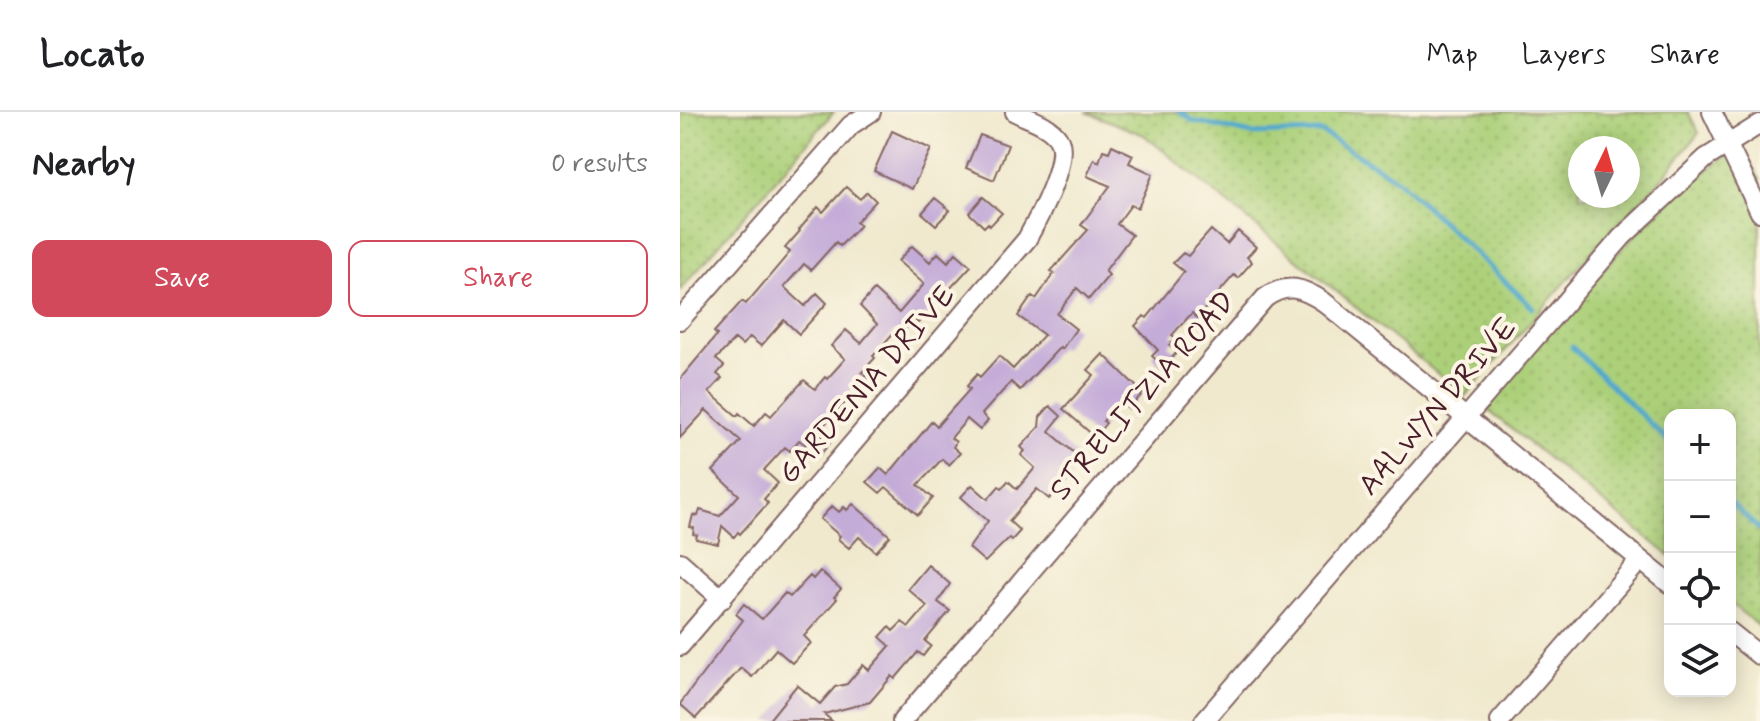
<!DOCTYPE html>
<html lang="en">
<head>
<meta charset="utf-8">
<style>
	:root { --surface:#fff; --page:#f2f2f2; --text:#202124; --muted:#757577; --line:#e0e0e0; --accent:#d1495b }
	body { margin:0; font-family:Mynerve,sans-serif; background:var(--page); color:var(--text) }
	.controls { position:absolute; right:24px; bottom:24px; display:grid; overflow:hidden; border-radius:16px; box-shadow:0 4px 20px #0003 }
	.controls button { width:72px; height:72px; display:grid; place-items:center; padding:0; border:0; border-bottom:2px solid var(--line); background:var(--surface); color:var(--text); font:40px sans-serif }
	.compass { position:absolute; left:888px; top:24px; width:72px; height:72px; border-radius:50%; background:var(--surface); box-shadow:0 4px 20px #0003; rotate:5deg }
	.list { margin:0; padding:0; list-style:none }
	h2 { display:flex; justify-content:space-between; align-items:center; height:104px; margin:0; padding:0 32px; font-size:34px }
	h2 small { font-size:26px; font-weight:400; color:var(--muted) }
	.actions { display:flex; gap:16px; padding:24px 32px }
	.actions a { flex:1; padding:18px 0; border:2px solid var(--accent); border-radius:16px; text-align:center; font-size:28px; color:var(--accent) }
	.actions .main { background:var(--accent); color:#fff }
	.icon { flex:none; width:44px; height:44px; fill:none; stroke:currentColor; stroke-width:2; stroke-linecap:round; stroke-linejoin:round }
	.map { position:relative; flex:none; width:1080px; height:609px; overflow:hidden }
	header { display:flex; align-items:center; gap:48px; box-sizing:border-box; height:112px; padding:0 40px; background:var(--surface); border-bottom:2px solid var(--line) }
	header strong { font-size:38px }
	nav { display:flex; gap:44px; margin-inline-start:auto; font-size:28px }
	main { display:flex }
	aside { flex:1; background:var(--surface) }
	.map>svg:first-child { display:block }
	.grass { fill:url(#grass-dots); stroke:#7b7852; stroke-width:2; fill-rule:evenodd }
	.lines { fill:none; stroke-linecap:round; stroke-linejoin:round }
	.stream { stroke:#4fa8cc; stroke-width:5 }
	.building { fill:#c4acd8 }
	.minor-casing { stroke:#846664; stroke-width:22 }
	.minor { stroke:#fff; stroke-width:18 }
	.labels { text-anchor:middle; dominant-baseline:central; stroke-width:8; stroke-linejoin:round; paint-order:stroke }
	.street-label { font-size:30px; fill:#4a1f2b; stroke:#fcf5e5 }
</style>
</head>
<body>
<header>
<strong>Locato</strong>
<nav><a>Map</a><a>Layers</a><a>Share</a></nav>
</header>
<main>
<aside>
<h2>Nearby<small>0 results</small></h2>
<ul class="list">
</ul>
<div class="actions"><a class="main">Save</a><a>Share</a></div>
</aside>
<div class="map">
<svg width="1080" height="609" viewBox="0 0 1080 609">
	<defs>
		<pattern id="grass-dots" width="8" height="8" patternUnits="userSpaceOnUse" patternTransform="scale(2)"><rect width="8" height="8" fill="#acd079"/><path d="M2 2h.1M6 6h.1" fill="none" stroke="#96b269" stroke-width="1.8" stroke-linecap="round"/></pattern>
	</defs>
	<rect width="100%" height="100%" fill="#fcf5e5"/>
	<filter id="ink" filterUnits="userSpaceOnUse"><feTurbulence type="fractalNoise" baseFrequency=".0125" numOctaves="2"/><feDisplacementMap in="SourceGraphic" scale="16" xChannelSelector="R" yChannelSelector="G"/><feConvolveMatrix kernelMatrix="1 2 1 2 8 2 1 2 1" color-interpolation-filters="sRGB"/></filter>
	<filter id="wash" filterUnits="userSpaceOnUse"><feTurbulence type="fractalNoise" baseFrequency=".006" numOctaves="4" result="noise"/><feDisplacementMap in="SourceGraphic" scale="32" xChannelSelector="R" yChannelSelector="G"/><feGaussianBlur stdDeviation="1.8" result="paint"/><feColorMatrix in="noise" values="0 0 0 0 0 0 0 0 0 0 0 0 0 0 0 0 0 1.4 0 .05"/><feComposite in="paint" operator="in"/></filter>
	<g filter="url(#wash)">
		<rect width="100%" height="100%" fill="#f0e9ce"/>
		<path class="grass" d="M0,0H154L0,178Z
			M406,0H1008L1019,21L981,68L928,122L785,284L464,23ZM948,36V84H900V36Z
			M1061,33L1080,67V515L1050,491V303H990V444L800,292L952,126L998,81Z"/>
		<g class="lines">
			<path class="stream" d="M500,0L513,9L572,22L641,20L718,68L853,196
				M892,235L990,331
				M1050,390L1080,418"/>
		</g>
		<g id="blocks">
			<path class="building" d="M212,19L251,37L232,77L194,59Z
				M300,23L328,33L314,68L286,56Z
				M432,33L453,43L449,51L473,62L458,96L451,93L437,112L452,123L425,159L429,163L409,187L397,176L377,202L396,217L382,237L380,235L340,278L331,270L302,302L308,309L300,318L287,307L271,326L276,330L273,335L280,341L269,353L262,347L238,373L253,386L238,403L206,375L200,381L187,370L200,356L208,363L252,309L257,314L290,277L287,274L297,262L300,265L319,244L333,257L364,223L338,204L352,184L356,187L374,161L371,159L408,118L401,113L430,74L407,64L414,47L419,50L423,38L429,40Z
				M166,75L180,87L187,80L196,89L176,110L180,113L160,134L156,130L131,158L124,152L104,175L125,194L137,181L147,191L119,222L104,208L81,234L70,225L62,233L55,227L36,247L44,254L37,262L42,266L29,280L57,304L59,301L74,314L86,300L91,304L124,268L135,277L145,265L147,267L165,247L151,234L166,218L181,231L197,212L180,194L194,178L219,201L244,172L218,149L232,134L250,150L258,141L268,150L276,141L291,154L238,211L234,207L220,224L215,219L193,244L195,246L182,260L189,266L137,320L150,331L140,343L119,328L110,339L105,335L84,358L98,371L84,387L88,391L60,422L58,420L54,425L42,414L38,432L16,427L17,423L13,422L14,416L10,415L13,403L18,404L20,398L40,404L59,383L33,359L61,329L26,298L0,326V267L37,223L34,220L62,189L66,192L110,140L105,136L120,119L119,118L138,95L143,100Z
				M303,85L322,101L310,114L308,111L304,115L289,101Z
				M255,86L270,98L256,113L242,101Z
				M531,118L547,132L558,119L576,135L567,145L572,150L558,166L554,163L517,206L512,201L492,223L496,226L489,233L497,240L484,255L472,244L478,238L455,214L464,204L467,206L504,160L493,151L503,141L508,144Z
				M423,242L463,281L449,297L440,290L423,309L426,311L415,325L383,297L414,263L408,258Z
				M370,294L381,304L369,319L399,345L386,360L392,364L369,387L357,377L329,409L340,419L332,428L329,426L305,450L289,436L308,409L281,385L292,373L308,387L319,374L322,376L328,369L337,377L355,356L341,343L345,339L341,335L359,315L360,305Z
				M173,392L210,424L196,440L179,425L169,436L158,427L160,424L140,407L152,394L159,400L164,395L167,398Z
				M248,453L270,472L258,490L270,499L245,529L251,534L243,544L238,540L215,567L212,564L190,590L144,602L152,609H88L117,573L140,592L155,575L167,572L183,553L189,558L210,534L200,525L209,515L213,519L222,510L229,515L247,494L228,477Z
				M140,459L161,477L154,485L157,487L124,524L131,531L112,551L96,537L72,565L61,556L16,606L0,592L63,508L56,502L64,492L82,507L105,481L110,485L130,464L133,467Z"/>
		</g>
	</g>
	<g filter="url(#ink)">
		<use href="#blocks" fill-opacity="0" stroke="#846664" stroke-width="2"/>
		<g class="lines">
			<defs>
				<path id="minor" d="M1032,0L1080,100
					M0,208L171,13L191,0
					M0,450L42,487
					M1050,520L1080,544
					M0,534L347,127C358,107 391,46 378,26C369,12 349,7 335,0
					M222,609L585,186C607,170 623,176 644,190L990,472
					M524,609L942,125L1026,46L1080,12
					M820,609L960,448"/>
			</defs>
			<use href="#minor" class="minor-casing"/>
			<use href="#minor" class="minor"/>
		</g>
	</g>
	<g class="labels">
		<g class="street-label">
			<text transform="translate(187 273) rotate(-49)">GARDENIA DRIVE</text>
			<text transform="translate(463 284) rotate(-49)">STRELITZIA ROAD</text>
			<text transform="translate(758 295) rotate(-49)">AALWYN DRIVE</text>
		</g>
	</g>
</svg>
<div class="controls">
<button>+</button>
<button>−</button>
<button><svg class="icon" aria-label="locate" viewBox="0 0 24 24"><circle cx="12" cy="12" r="6"/><path d="M12 2v4M12 18v4M2 12h4M18 12h4"/></svg></button>
<button><svg class="icon" aria-label="layers" viewBox="0 0 24 24"><path d="M12 4l9 5-9 5-9-5zM3 14l9 5 9-5"/></svg></button>
</div>
<svg class="compass" viewBox="-18 -18 36 36"><path d="M0-13l5 13h-10z" fill="#e53935"/><path d="M0 13l5-13h-10z" fill="#757577"/></svg>
</div>
</main>
</body>
</html>
